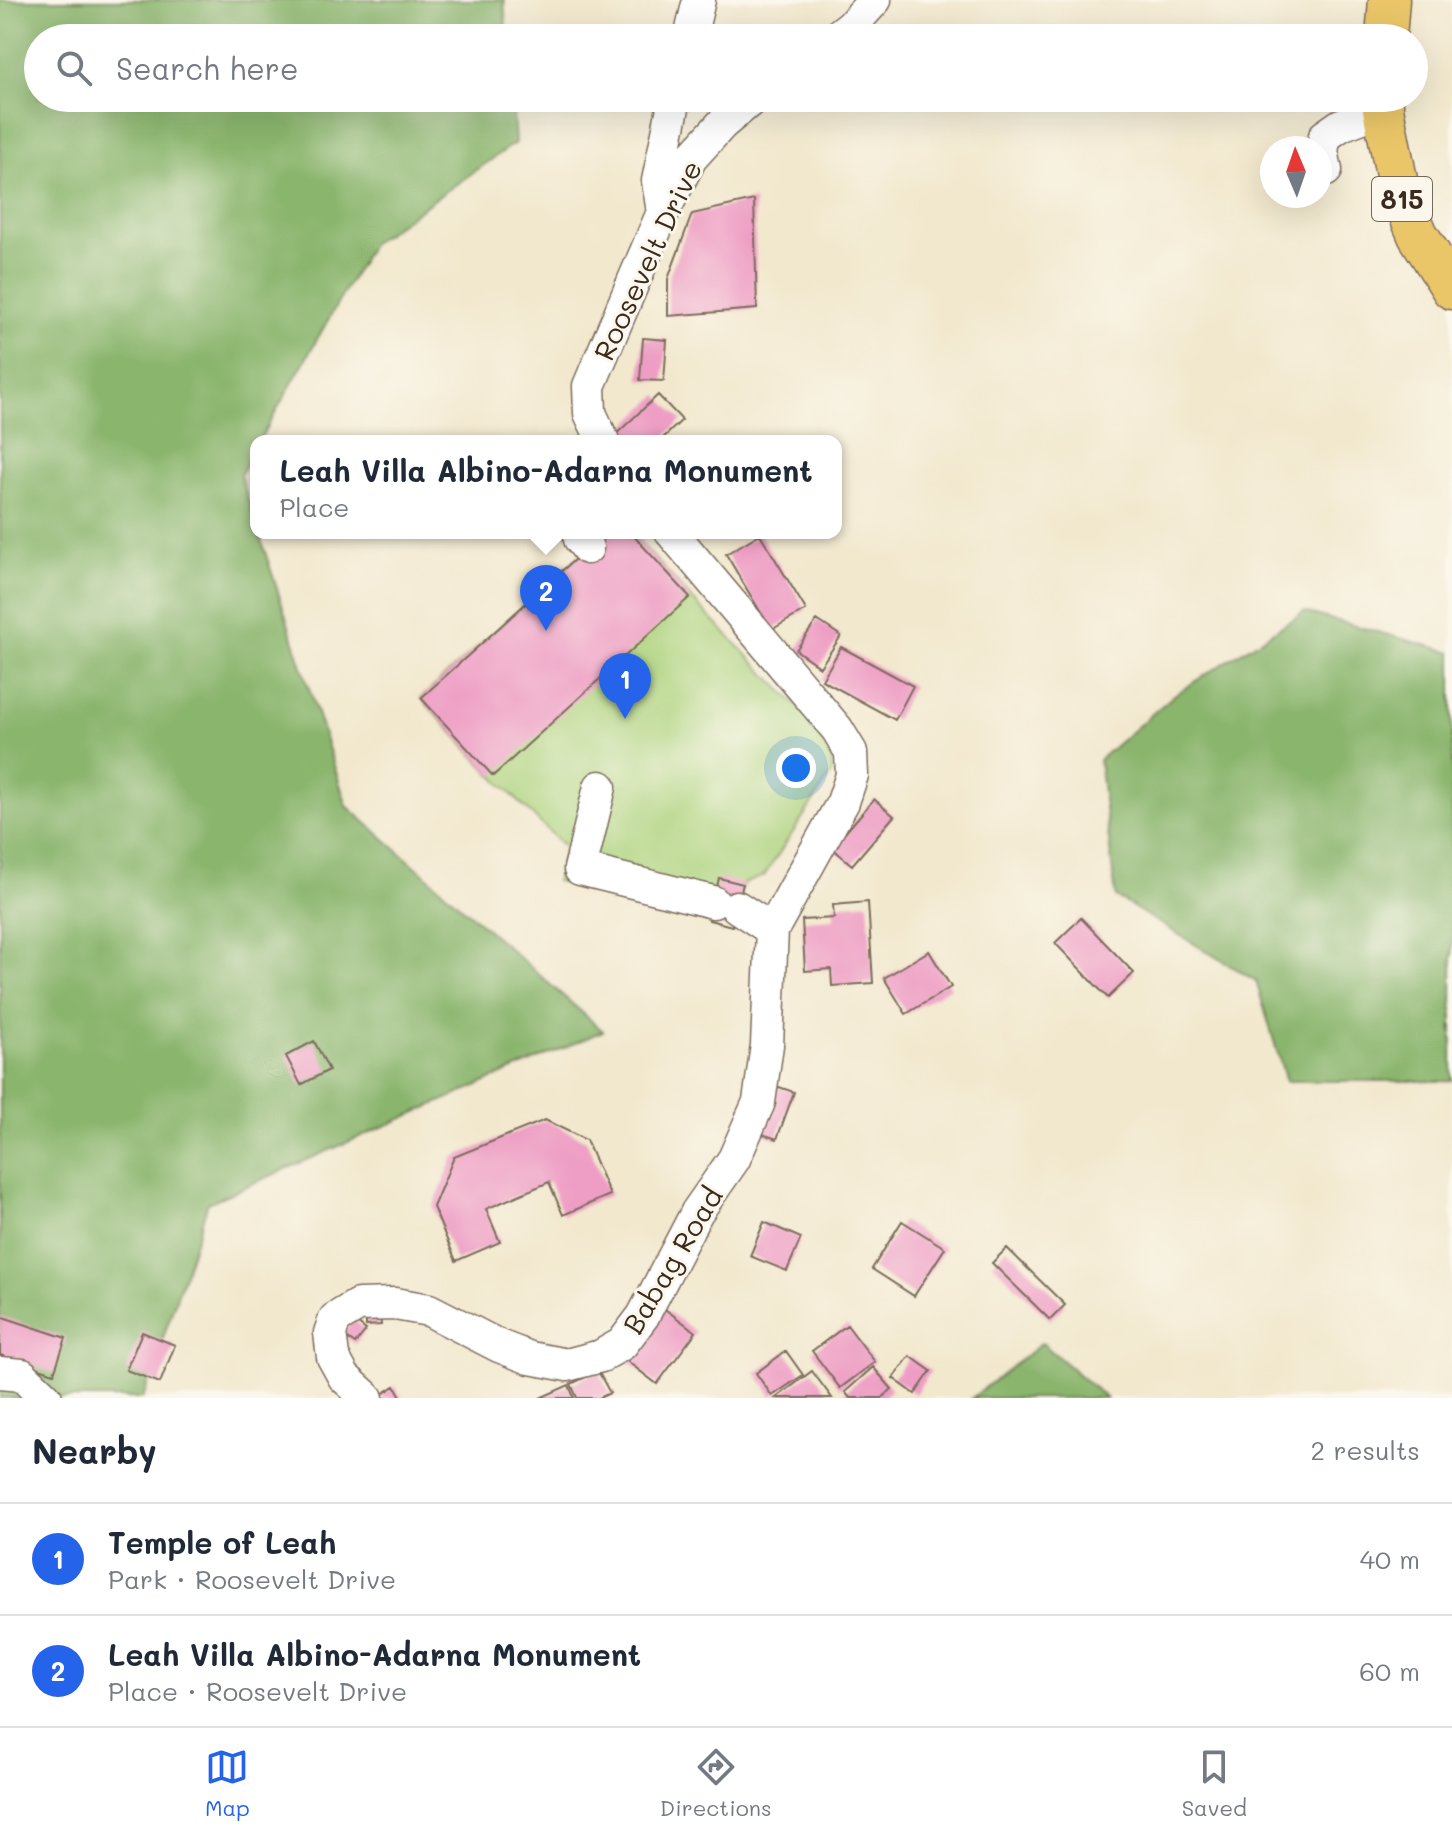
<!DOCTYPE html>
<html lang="en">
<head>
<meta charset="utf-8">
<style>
	:root { --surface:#fff; --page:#f2f2f3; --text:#1f2937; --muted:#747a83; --line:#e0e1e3; --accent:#2563eb }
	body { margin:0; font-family:Mali,sans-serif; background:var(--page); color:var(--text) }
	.compass { position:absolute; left:1260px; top:136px; width:72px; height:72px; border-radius:50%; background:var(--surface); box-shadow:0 8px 32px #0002; rotate:358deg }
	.you { position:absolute; left:796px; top:768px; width:28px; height:28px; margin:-20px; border:6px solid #fff; border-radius:50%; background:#1a73e8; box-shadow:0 0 0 12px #1a73e833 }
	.badge { display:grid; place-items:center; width:52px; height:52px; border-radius:50%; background:var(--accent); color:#fff; font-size:26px; font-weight:700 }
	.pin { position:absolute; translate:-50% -66px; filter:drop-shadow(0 2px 4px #0008) }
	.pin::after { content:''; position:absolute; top:42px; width:28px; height:24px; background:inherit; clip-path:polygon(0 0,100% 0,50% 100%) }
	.popup { position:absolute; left:250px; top:435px; width:592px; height:104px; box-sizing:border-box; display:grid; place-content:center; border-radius:16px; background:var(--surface); filter:drop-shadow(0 2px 6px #0005); font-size:26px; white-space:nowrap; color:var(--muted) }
	.popup b { font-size:30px; color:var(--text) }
	.popup::after { content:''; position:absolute; left:50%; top:100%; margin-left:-16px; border:16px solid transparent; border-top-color:var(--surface) }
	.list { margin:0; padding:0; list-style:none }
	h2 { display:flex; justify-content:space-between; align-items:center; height:104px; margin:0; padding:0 32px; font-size:34px }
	h2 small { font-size:26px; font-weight:400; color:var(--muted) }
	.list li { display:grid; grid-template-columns:52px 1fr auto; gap:24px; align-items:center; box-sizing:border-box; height:112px; padding:0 32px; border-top:2px solid var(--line) }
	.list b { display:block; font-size:30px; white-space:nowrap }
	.list p { margin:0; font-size:26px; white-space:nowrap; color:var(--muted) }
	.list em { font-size:26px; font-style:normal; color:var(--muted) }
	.icon { flex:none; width:44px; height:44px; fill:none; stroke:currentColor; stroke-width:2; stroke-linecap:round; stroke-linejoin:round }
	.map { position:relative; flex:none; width:1452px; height:1398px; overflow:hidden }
	.search { position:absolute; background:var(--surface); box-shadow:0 8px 32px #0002; left:24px; right:24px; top:24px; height:88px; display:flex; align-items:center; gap:20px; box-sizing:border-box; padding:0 28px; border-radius:44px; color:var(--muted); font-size:30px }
	.sheet { height:328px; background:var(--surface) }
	nav { display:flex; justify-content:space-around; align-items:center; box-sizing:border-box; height:112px; border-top:2px solid var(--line); background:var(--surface); font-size:22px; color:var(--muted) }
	nav a { display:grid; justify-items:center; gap:4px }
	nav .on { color:var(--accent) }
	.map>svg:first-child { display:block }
	.green { fill:#add37e; stroke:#747e4e; stroke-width:2 }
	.forest { fill:#8ab56d; stroke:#627046; stroke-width:2 }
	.building { fill:#ee9ec4 }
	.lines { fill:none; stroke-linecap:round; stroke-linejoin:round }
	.minor-casing { stroke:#7b6c5c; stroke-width:35 }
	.major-casing { stroke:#7b6c5c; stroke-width:43 }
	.minor { stroke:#fff; stroke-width:32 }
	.major { stroke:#eac669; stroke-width:40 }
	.labels { text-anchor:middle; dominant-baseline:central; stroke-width:6; stroke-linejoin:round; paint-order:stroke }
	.shield { fill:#fbf7ec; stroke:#75685c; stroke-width:2 }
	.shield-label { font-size:26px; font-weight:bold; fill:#3b2a1e }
	.street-label { font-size:28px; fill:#3b2a1e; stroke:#fbf7ec }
</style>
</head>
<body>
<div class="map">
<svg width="1452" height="1398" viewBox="0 0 1452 1398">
	<rect width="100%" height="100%" fill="#fbf7ec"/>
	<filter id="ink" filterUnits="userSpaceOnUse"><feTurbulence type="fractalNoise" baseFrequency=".0125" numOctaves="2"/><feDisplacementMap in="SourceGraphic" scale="16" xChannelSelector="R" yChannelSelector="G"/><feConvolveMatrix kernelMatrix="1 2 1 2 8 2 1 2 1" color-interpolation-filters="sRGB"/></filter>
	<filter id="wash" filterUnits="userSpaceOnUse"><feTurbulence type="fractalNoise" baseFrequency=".006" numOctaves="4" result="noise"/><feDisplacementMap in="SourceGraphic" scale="32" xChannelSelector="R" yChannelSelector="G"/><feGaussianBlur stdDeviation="1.8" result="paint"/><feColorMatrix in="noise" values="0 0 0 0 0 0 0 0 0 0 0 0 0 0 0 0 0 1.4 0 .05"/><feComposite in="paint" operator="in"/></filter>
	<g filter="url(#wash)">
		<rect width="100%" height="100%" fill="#f2e8ce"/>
		<path class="green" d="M604,533H631L690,597L831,740L832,773L764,876L743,884L732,926L556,881L565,847L493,776L421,698Z"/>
		<path class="forest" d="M0,0H504L507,38H38V98H512L515,143L372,243L259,441H256V447L240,475L256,524V533H259L347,806L603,1031L208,1203L143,1398H0Z
			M1304,612L1452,652V1081H1286L1256,981L1116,897L1099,760L1174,695Z
			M1042,1343L1106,1398H972Z"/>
		<g id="blocks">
			<path class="building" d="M754,200L757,309L668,316V279L692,214Z
				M643,338L667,340L664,381L640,380Z
				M658,395L682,420L660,441H616L613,437Z
				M604,533H631L690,597L493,776L421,698Z
				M760,534L806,610L771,630L726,554Z
				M817,620L841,636L820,667L796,650Z
				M841,647L913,686L895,720L822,680Z
				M874,799L894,816L852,865L832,848Z
				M719,878L743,884L732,926L709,920Z
				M868,902L873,983L832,986L831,969L805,971L802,920L834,918L833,905Z
				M1081,918L1134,973L1108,998L1055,943Z
				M929,951L951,987L906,1014L884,978Z
				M314,1041L329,1070L301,1085L286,1056Z
				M773,1085L794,1092L777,1139L756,1132Z
				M545,1120L586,1140L610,1195L563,1215L549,1182L486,1209L500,1242L456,1261L433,1207L454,1157Z
				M902,1221L945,1248L914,1296L872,1269Z
				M764,1222L801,1238L787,1271L750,1256Z
				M1007,1248L1065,1305L1050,1320L992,1263Z
				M662,1307L696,1332L657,1384L623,1358Z
				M380,1314L381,1325L366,1326V1315Z
				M0,1316L66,1338L54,1373L0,1355Z
				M353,1320L366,1330L355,1344L342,1335Z
				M847,1325L875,1362L840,1388L812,1351Z
				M142,1332L175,1345L160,1383L126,1370Z
				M786,1351L803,1375L772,1396L756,1373Z
				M910,1356L931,1371L915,1394L893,1378Z
				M873,1367L892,1389L882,1398H850L845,1392Z
				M598,1371L610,1393L599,1398H577L571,1384Z
				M812,1371L832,1398H776Z
				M569,1385L574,1398H540Z
				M395,1386L402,1398H376Z"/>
		</g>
	</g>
	<g filter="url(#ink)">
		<use href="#blocks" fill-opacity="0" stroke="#7b6c5c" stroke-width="2"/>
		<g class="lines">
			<defs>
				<path id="minor" d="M690,38L699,0
					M835,38L853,24L875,0
					M1326,170L1322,151L1325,136L1341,125L1383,109
					M663,212L658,181L675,98
					M603,441L590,413L589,386L663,212L691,158L722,124L753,98
					M587,533L580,539L587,548
					M600,787L580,869L713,902
					M737,907L772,930
					M0,1373L22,1375L46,1398
					M367,1398L344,1377L333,1357L330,1333L335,1319L358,1305L395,1304L429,1310L499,1346L530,1358L567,1365L601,1356L622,1344L643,1316L697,1212L734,1159L759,1102L767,1045L772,930L843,802L852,775L851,752L837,729L672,533"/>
				<path id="major" d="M1386,38L1389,0
					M1383,98V109L1399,190L1418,235L1452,289"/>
			</defs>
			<use href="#minor" class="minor-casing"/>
			<use href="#major" class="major-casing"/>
			<use href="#minor" class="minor"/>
			<use href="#major" class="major"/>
		</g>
	</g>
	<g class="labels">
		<rect class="shield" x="1372" y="177" width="60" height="44" rx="6"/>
		<g class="shield-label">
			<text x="1402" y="199">815</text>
		</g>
		<g class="street-label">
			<text transform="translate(647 260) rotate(-65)">Roosevelt Drive</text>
			<text transform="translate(672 1260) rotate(-59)">Babag Road</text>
		</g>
	</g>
</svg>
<svg class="compass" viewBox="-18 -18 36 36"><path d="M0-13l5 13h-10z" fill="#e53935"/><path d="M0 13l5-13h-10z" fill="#747a83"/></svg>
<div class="you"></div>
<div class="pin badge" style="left:625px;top:719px">1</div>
<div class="pin badge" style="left:546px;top:631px">2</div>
<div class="popup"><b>Leah Villa Albino-Adarna Monument</b>Place</div>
<div class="search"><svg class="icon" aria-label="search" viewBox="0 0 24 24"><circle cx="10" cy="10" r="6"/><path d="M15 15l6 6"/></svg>Search here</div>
</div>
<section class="sheet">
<h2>Nearby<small>2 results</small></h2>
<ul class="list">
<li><span class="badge">1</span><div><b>Temple of Leah</b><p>Park · Roosevelt Drive</p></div><em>40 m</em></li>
<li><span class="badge">2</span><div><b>Leah Villa Albino-Adarna Monument</b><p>Place · Roosevelt Drive</p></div><em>60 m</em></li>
</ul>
</section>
<nav>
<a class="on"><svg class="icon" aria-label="map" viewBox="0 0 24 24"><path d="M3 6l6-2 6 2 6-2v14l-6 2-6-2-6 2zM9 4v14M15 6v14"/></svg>Map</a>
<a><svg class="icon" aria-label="directions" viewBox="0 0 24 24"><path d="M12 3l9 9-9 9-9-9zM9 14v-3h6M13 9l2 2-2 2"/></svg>Directions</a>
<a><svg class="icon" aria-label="saved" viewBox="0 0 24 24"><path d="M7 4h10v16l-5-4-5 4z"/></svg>Saved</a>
</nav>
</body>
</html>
